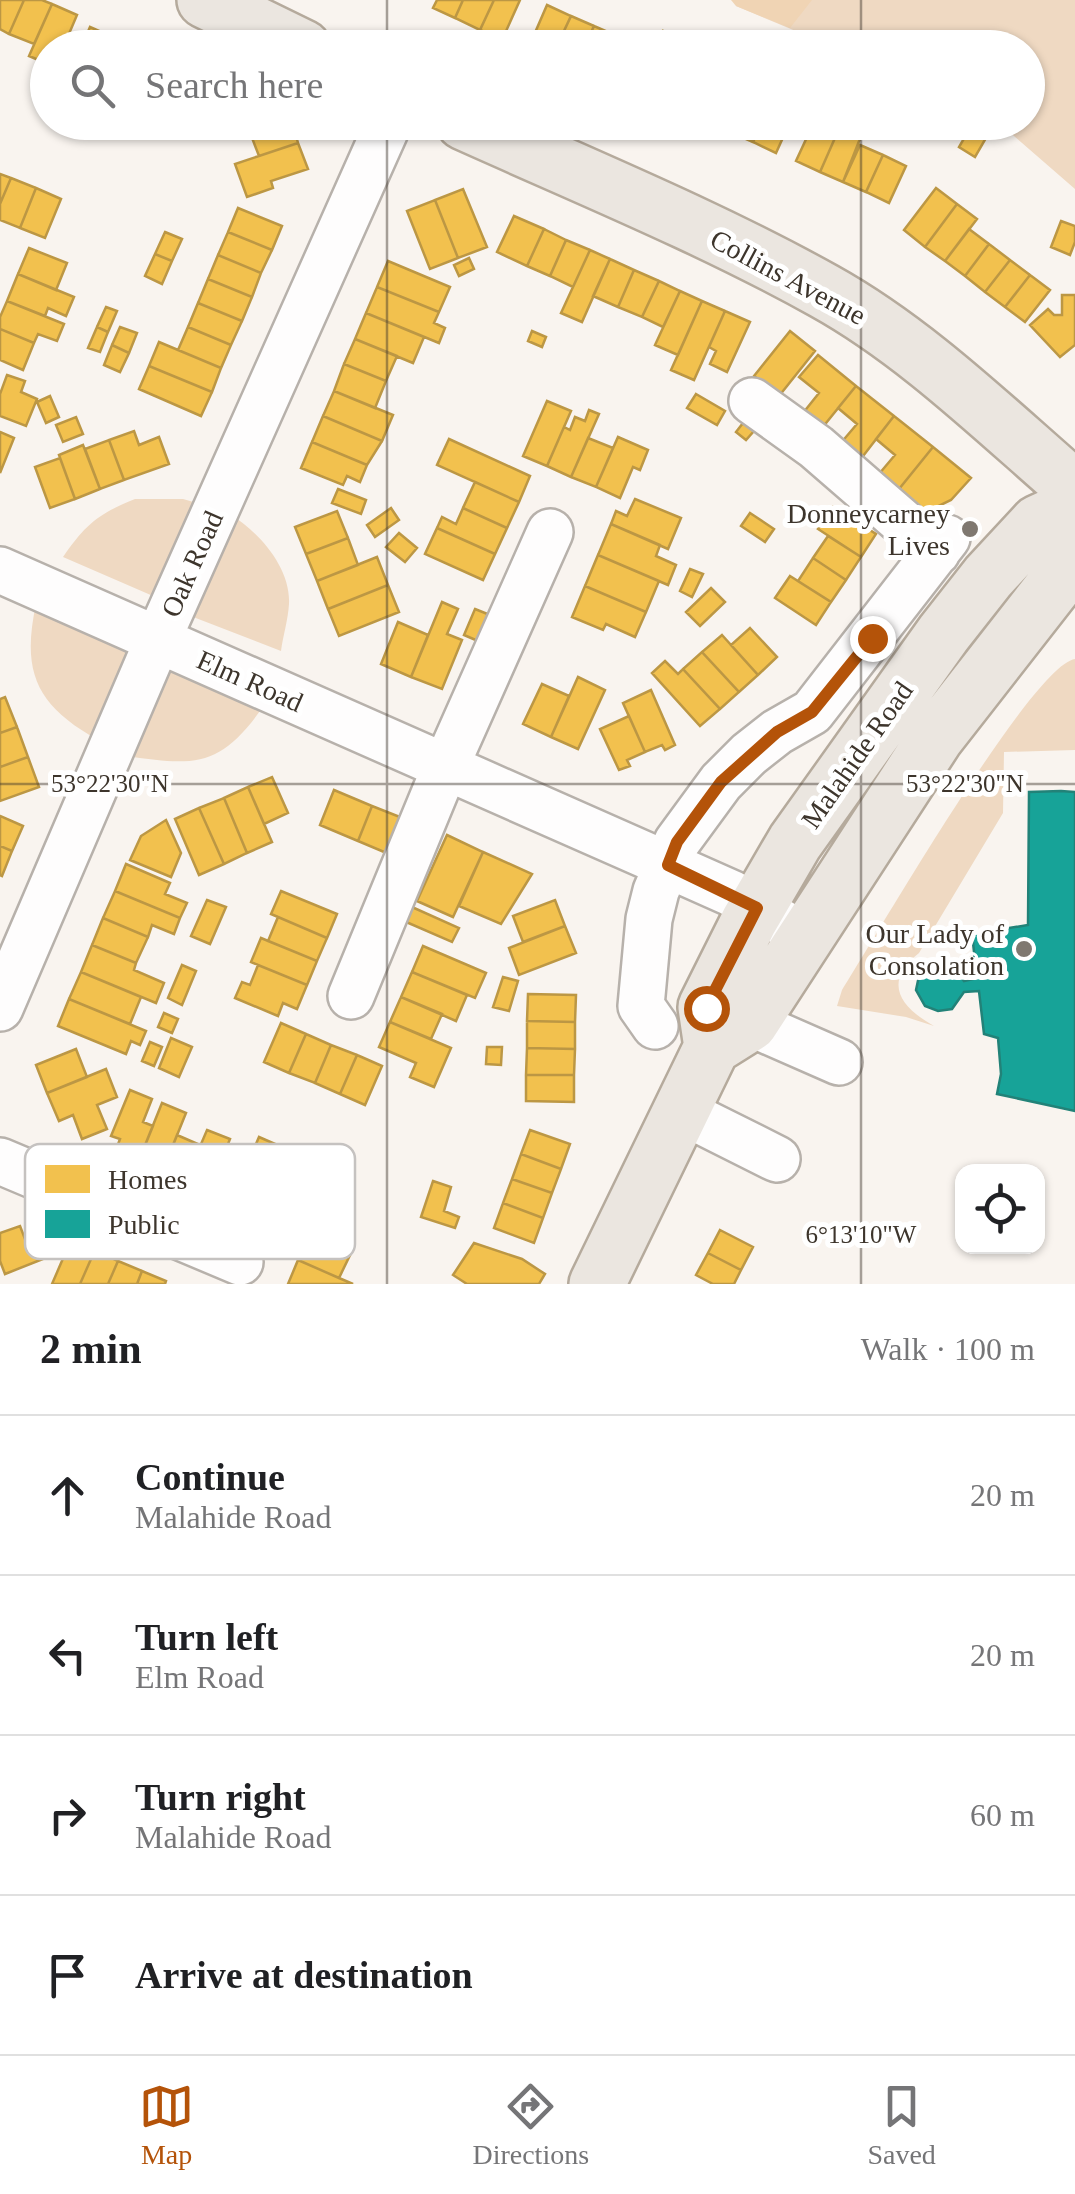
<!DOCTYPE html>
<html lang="en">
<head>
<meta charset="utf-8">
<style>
	:root { --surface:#fff; --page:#f2f2f2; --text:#202124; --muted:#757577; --line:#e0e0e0; --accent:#b45309 }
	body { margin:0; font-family:"Times New Roman",serif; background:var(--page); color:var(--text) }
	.controls { position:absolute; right:30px; bottom:30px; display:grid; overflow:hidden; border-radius:20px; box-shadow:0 2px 8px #0004 }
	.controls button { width:90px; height:90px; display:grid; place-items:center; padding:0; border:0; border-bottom:2px solid var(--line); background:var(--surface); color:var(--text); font:50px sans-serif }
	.stop { position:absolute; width:30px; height:30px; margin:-22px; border:8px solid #b45309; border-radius:50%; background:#fff }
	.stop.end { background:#b45309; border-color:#fff; box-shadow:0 2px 10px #0008 }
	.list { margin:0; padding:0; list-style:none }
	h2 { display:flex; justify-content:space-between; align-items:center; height:130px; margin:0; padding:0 40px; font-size:42px }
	h2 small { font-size:32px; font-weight:400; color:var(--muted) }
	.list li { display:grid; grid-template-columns:65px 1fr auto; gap:30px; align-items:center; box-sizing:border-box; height:160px; padding:0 40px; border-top:2px solid var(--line) }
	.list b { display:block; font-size:38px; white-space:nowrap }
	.list p { margin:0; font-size:32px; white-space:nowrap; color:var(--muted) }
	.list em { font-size:32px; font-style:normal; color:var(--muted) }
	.icon { flex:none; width:55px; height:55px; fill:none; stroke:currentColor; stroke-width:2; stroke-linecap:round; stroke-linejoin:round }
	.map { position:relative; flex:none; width:1075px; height:1284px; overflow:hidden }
	.search { position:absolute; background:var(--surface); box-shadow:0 2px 8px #0004; left:30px; right:30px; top:30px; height:110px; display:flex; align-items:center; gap:25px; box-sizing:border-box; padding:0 35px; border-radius:55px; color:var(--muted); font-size:38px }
	.sheet { height:770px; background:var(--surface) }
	nav { display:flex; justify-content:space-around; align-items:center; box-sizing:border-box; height:140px; border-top:2px solid var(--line); background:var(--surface); font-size:28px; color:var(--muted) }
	nav a { display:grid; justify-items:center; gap:5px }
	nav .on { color:var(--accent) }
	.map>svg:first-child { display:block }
	.green { fill:#efd9c2 }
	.forest { fill:#f0d4b4 }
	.homes { fill:#f2c14e; stroke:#bc9744; stroke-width:2.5 }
	.public { fill:#17a398; stroke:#228278; stroke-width:2.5 }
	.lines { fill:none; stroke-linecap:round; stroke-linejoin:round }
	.minor-casing { stroke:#b7b1ab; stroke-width:50 }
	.major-casing { stroke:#b5aa9c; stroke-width:60 }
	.minor { stroke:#fefdfd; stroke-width:45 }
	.major { stroke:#ebe6e0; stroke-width:55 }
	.route { stroke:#b45309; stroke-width:12 }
	.ticks { fill:none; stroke:#3d352c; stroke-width:2.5; stroke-opacity:0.45 }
	.poi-dot { fill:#7f7870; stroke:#fff; stroke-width:4 }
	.labels { text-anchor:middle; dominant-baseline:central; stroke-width:10; stroke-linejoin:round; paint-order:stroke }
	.street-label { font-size:28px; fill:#3d352c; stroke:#fff }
	.poi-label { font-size:28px; fill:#3d352c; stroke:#fff; text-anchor:end }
	.key { fill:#fff; stroke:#c5c2c0; stroke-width:2.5 }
	.key-label { font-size:28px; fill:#3d352c }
	.ticks-label { font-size:25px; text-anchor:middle; fill:#3d352c; stroke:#fff; stroke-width:10; stroke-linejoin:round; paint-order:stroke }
</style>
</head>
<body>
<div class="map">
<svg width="1075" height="1284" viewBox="0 0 1075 1284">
	<rect width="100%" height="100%" fill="#f9f4ef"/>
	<path class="green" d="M738,0H1075V189L999,123L1028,122V48L834,47L736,6Z
		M135,499H183L197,503L153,596L63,557C86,524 98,514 135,499Z
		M231,515C259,532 291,568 289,604C288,620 283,636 281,651L188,615Z
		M36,604L135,646L98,740C37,706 21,673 36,604Z
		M1075,659V750L1004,752L1003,813L919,953C882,982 900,1007 934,1026L906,1017L837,1006L842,990C874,940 1032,665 1075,659Z
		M170,665L265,704C222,766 198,767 127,756Z"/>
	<path class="forest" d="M731,0H812L790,28L736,6Z"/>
	<path class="homes" d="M0,0H24L9,34L0,29Z
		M24,0H42L52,4L34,44L9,34Z
		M437,0H463L455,18L433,8Z
		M463,0H494L480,30L455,18Z
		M494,0H520L502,40L480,30Z
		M52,4L77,15L63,48H48V64L29,56Z
		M547,5L571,16L556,48H543L531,42Z
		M571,16L594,26L584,48H556Z
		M594,26L617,36L612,48H584Z
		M90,27L115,38L111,48H81Z
		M663,31L688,43L686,48H656Z
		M786,35L814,48H780Z
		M617,36L640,47V48H612Z
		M166,122H195L189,136L165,125Z
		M270,122H292L298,143L259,156L249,130Z
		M734,122H762L753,142L730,132Z
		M762,122H790L776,153L753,142Z
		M814,122H842L820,172L796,161Z
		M842,122L863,131L843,182L820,172Z
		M970,128L986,138L975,157L959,147Z
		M298,143L308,169L271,181L273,188L247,197L235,164Z
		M860,145L883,155L866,192L843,182Z
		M883,155L906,166L889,203L866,192Z
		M0,174L11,178L0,204Z
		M11,178L36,188L20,228L0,220V204Z
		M36,188L61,199L45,238L20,228Z
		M936,188L957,204L925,247L904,230Z
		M463,189L487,247L458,258L435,200Z
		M435,200L458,258L430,269L407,211Z
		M957,204L977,219L945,261L925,247Z
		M238,208L282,226L272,250L228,232Z
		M514,216L544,229L527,266L497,252Z
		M1061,221L1075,226V242L1070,255L1051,247Z
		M544,229L566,240L550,276L527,266Z
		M969,229L989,244L965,276L945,261Z
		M165,232L182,239L172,261L155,254Z
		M228,232L272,250L261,273L218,255Z
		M566,240L590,250L573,287L550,276Z
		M989,244L1010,260L985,292L965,276Z
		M29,248L67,263L56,290L18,274Z
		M590,250L610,259L582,322L561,313Z
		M155,254L172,261L162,284L145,276Z
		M218,255L261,273L252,297L208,279Z
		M469,258L474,269L459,276L454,265Z
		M610,259L634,270L618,307L593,296Z
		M1010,260L1030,275L1005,307L985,292Z
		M388,261L450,287L439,312L377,287Z
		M634,270L659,281L642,317L618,307Z
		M18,274L74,297L66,316L48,308L45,316L7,301Z
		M1030,275L1050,290L1025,322L1005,307Z
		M208,279L252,297L242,321L198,303Z
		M659,281L680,291L663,327L642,317Z
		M377,287L439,312L434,323L445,328L439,343L366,313Z
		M680,291L702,301L678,355L655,345Z
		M1062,295H1075V345L1060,357L1030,325L1048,309L1054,315H1062Z
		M7,301L64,324L57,341L38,334L34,343L0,329V317Z
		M702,301L725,311L694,380L671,370Z
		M198,303L242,321L231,345L188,327Z
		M106,307L117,311L108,332L97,327Z
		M725,311L750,322L727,372L710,364L716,351L709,347Z
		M366,313L424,337L413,363L355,339Z
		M97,327L108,332L100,352L88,348Z
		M120,327L137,333L129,353L112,345Z
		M188,327L231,345L221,368L178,350Z
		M0,329L34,343L23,370L0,360Z
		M532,331L546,337L542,347L528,341Z
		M790,331L815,351L779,396L754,376Z
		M355,339L397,356L386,381L344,364Z
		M159,342L221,368L212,392L149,366Z
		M112,345L129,353L120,372L104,365Z
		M818,355L856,386L822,428L803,413L819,393L799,377Z
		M344,364L386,381L375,408L334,391Z
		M149,366L212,392L201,416L139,389Z
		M7,375L25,381L21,392L37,399L26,426L0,416V394Z
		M856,386L894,416L860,460L840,444L857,424L838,408Z
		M334,391L393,415L382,441L323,416Z
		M696,394L725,411L717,425L687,408Z
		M50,396L59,417L46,423L37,402Z
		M547,401L571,411L547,466L523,456Z
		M589,410L599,414L571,477L547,466L564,427L570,430L575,417L585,421Z
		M323,416L382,441L367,465L312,442Z
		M894,416L933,447L899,489L879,474L895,455L876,439Z
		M76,417L83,434L63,442L56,425Z
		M743,423L754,431L746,440L736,432Z
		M134,431L139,445L159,437L169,464L124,480L109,440Z
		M0,432L14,438L0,473Z
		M618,437L648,450L640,470L633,467L620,498L596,487Z
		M588,438L613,448L596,487L571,477Z
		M449,439L530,476L519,502L437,465Z
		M109,440L124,480L100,489L85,449Z
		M312,442L367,465L360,482L347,476L343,485L301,468Z
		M83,445L100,489L75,499L59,455Z
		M933,447L971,478L951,500L920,515L895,494Z
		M60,458L75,499L50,508L35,467Z
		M475,482L519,502L507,528L463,508Z
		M338,489L366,500L361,514L332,503Z
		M635,499L681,518L668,549L611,524L616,511L627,516Z
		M833,507L876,534L861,557L818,529Z
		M391,508L399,520L375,537L367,525Z
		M463,508L507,528L495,554L437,528L442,517L456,524Z
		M337,511L348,538L306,554L295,527Z
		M750,513L774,529L765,542L741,526Z
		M611,524L660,545L656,556L676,565L668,585L598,555Z
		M437,528L495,554L483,580L425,554Z
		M399,533L417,548L405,562L386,547Z
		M828,536L861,557L846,580L813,558Z
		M348,538L358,565L317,581L306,554Z
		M598,555L659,581L646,612L585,586Z
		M377,557L388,585L328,609L317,581Z
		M813,558L846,580L831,602L798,581Z
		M690,569L703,574L692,597L680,591Z
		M790,576L831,602L816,625L775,598Z
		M388,585L399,612L339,636L328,609Z
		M585,586L646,612L635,637L606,624L603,630L572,617Z
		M711,588L725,602L700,626L686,612Z
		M442,602L458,609L447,634L462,640L442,689L411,677Z
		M475,609L495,617L485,644L464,635Z
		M398,622L428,635L411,677L381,664Z
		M750,628L777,657L758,675L731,645Z
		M722,635L758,675L739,692L702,652Z
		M702,652L739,692L720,709L683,669Z
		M665,661L678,674L683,669L720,709L700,726L652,673Z
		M578,677L605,690L578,749L551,737Z
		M542,684L569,696L551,737L523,724Z
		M651,690L675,745L665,750L662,745L645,752L623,703Z
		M5,697L17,727L0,733V699Z
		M629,716L645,752L627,760L630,766L619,770L600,729Z
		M17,727L28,757L0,767V733Z
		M28,757L39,787L0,801V767Z
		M272,777L288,813L264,824L248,787Z
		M248,787L272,842L247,853L224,798Z
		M334,790L372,806L358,841L320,825Z
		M224,798L247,853L224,864L199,808Z
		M372,806L410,821L396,857L358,841Z
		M199,808L224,864L199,875L175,819Z
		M0,816L23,826L12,851L0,846Z
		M166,820L181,853L171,877L130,860L141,836Z
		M447,835L483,852L453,917L417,901Z
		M0,846L12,851L2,876L0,875Z
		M483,852L532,874L501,924L459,906Z
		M126,864L170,883L165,894L187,903L180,918L115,891Z
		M115,891L180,918L174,934L152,925L148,937L103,918Z
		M281,891L337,914L327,938L271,914Z
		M207,900L226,907L210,944L191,936Z
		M555,900L565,926L523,942L513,916Z
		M403,903L459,928L452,942L397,918Z
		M278,917L327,938L317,961L268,941Z
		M103,918L148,937L136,963L92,945Z
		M565,926L576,953L519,975L509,948Z
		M261,938L317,961L307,985L251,962Z
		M92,945L136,963L134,970L164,983L156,1003L81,972Z
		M423,946L486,973L475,998L412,972Z
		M182,965L196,971L182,1005L168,998Z
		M258,965L307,985L297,1009L283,1003L278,1016L235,998L242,982L250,985Z
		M81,972L141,997L130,1024L69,999Z
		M412,972L467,995L456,1021L401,997Z
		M503,977L518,981L509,1011L493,1007Z
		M528,994L576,995L575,1022L527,1021Z
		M401,997L442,1014L431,1039L390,1022Z
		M69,999L146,1031L140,1045L131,1041L126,1054L58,1026Z
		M164,1013L178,1019L172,1033L158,1027Z
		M527,1021L575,1022V1049L527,1048Z
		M390,1022L451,1048L434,1087L410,1077L416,1063L379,1047Z
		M281,1023L306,1034L289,1073L264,1062Z
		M306,1034L331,1045L315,1083L289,1073Z
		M171,1038L192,1047L179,1077L159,1068Z
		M150,1042L162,1047L154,1066L142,1061Z
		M331,1045L357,1055L340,1094L315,1083Z
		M487,1047H502L501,1065L486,1064Z
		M527,1048L575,1049L574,1075H526Z
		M76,1049L87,1077L47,1093L36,1065Z
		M357,1055L382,1066L365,1105L340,1094Z
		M106,1069L117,1097L97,1105L107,1129L82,1139L73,1115L59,1121L47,1093Z
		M526,1075H574V1102L526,1101Z
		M130,1090L152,1099L143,1122L153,1126L137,1165L114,1155L120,1139L111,1136Z
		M162,1103L186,1113L161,1175L137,1165Z
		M207,1130L230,1139L208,1194L184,1184Z
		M530,1130L570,1144L561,1169L521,1154Z
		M177,1135L200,1145L184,1184L161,1175Z
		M259,1137L282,1147L255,1213L231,1203Z
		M521,1154L561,1169L552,1193L512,1179Z
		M512,1179L552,1193L543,1218L503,1203Z
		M433,1181L451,1187L444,1211L459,1217L455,1228L421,1217Z
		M503,1203L543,1218L534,1243L494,1228Z
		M20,1226L25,1239L44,1231L53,1255L5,1274L0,1261V1233Z
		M720,1230L753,1247L741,1270L708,1253Z
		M310,1234L351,1253L339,1278L298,1260Z
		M71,1240L95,1250L80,1284H52Z
		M474,1243L522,1259L545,1274L539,1284H467L453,1275Z
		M95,1250L118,1261L108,1284H80Z
		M708,1253L741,1270L734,1284H713L696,1275Z
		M298,1260L339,1278L353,1284H288Z
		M118,1261L142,1271L137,1284H108Z
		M142,1271L166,1281L165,1284H137Z"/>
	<path class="public" d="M1061,791L1075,792V1111L997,1094L1001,1074L998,1038L984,1034L979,991L964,992L952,1009L938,1011L925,1006L916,990L919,976L933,964L952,966L964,981L977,978L972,934L1028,925L1029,792Z"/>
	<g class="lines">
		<defs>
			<path id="minor" d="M752,401L816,447L937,552
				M0,570L668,865L731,893L786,925
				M351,996L445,768L550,532
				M0,1008L163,628L389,122
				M750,1023L839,1062
				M655,1026L641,1006L649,919L656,891L677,842L721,782L749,754L777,732L812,712L947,538
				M679,1110L777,1159
				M0,1161L240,1262"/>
			<path id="major" d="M205,0L303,48
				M464,122C584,176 709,227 824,291C916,342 995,420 1075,489
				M712,1047L706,1007L749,921L795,842L944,633L988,577L1038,523L1075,506
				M597,1284L712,1047L750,1023L936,737L1075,559"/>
		</defs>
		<use href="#minor" class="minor-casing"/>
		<use href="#major" class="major-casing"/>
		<use href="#minor" class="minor"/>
		<use href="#major" class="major"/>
	</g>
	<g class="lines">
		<path class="route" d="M706,1008L757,908L668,865L677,842L721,782L777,732L812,712L872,638"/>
	</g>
	<path class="ticks" d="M387,0V48M861,0V48M387,122V1284M861,122V1284M0,784H1075"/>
	<g class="poi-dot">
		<circle cx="970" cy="529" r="10"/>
		<circle cx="1024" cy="949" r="10"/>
	</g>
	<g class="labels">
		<g class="street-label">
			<text transform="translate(788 277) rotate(28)">Collins Avenue</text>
			<text transform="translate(192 564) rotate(-66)">Oak Road</text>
			<text transform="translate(250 681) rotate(24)">Elm Road</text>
			<text transform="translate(857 755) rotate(-55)">Malahide Road</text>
		</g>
		<g class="poi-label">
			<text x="950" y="513">Donneycarney<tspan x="950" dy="32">Lives</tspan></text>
			<text x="1004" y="933">Our Lady of<tspan x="1004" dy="32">Consolation</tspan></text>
		</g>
	</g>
	<rect x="25" y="1144" width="330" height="115" rx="15" class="key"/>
	<rect x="45" y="1165" width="45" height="28" fill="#f2c14e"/>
	<rect x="45" y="1210" width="45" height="28" fill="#17a398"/>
	<g class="key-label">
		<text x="108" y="1189">Homes</text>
		<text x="108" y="1234">Public</text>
	</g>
	<g class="ticks-label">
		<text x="110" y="792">53°22'30"N</text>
		<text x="965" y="792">53°22'30"N</text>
		<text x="861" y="1243">6°13'10"W</text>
	</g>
</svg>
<div class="controls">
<button><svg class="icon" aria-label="locate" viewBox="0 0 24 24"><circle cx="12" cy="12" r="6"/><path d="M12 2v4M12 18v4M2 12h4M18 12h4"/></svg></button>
</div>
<div class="stop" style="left:706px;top:1008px"></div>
<div class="stop end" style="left:872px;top:638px"></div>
<div class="search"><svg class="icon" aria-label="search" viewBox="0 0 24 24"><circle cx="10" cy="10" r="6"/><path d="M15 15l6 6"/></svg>Search here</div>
</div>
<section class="sheet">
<h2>2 min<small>Walk · 100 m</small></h2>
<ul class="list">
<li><svg class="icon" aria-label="ahead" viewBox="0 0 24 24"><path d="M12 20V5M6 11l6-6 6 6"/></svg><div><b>Continue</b><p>Malahide Road</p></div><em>20 m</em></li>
<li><svg class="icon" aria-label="left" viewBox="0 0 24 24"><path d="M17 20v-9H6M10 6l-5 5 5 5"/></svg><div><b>Turn left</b><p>Elm Road</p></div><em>20 m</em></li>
<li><svg class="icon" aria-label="right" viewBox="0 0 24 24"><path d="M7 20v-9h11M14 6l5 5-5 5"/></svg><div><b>Turn right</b><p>Malahide Road</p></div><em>60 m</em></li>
<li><svg class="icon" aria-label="arrive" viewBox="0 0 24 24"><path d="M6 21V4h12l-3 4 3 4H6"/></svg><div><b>Arrive at destination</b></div></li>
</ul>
</section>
<nav>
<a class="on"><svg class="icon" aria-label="map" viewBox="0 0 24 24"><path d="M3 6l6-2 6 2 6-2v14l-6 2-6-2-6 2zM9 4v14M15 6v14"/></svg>Map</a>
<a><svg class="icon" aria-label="directions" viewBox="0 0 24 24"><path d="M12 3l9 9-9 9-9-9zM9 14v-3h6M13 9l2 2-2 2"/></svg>Directions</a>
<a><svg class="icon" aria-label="saved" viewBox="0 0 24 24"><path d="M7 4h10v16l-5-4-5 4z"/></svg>Saved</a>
</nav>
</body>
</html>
